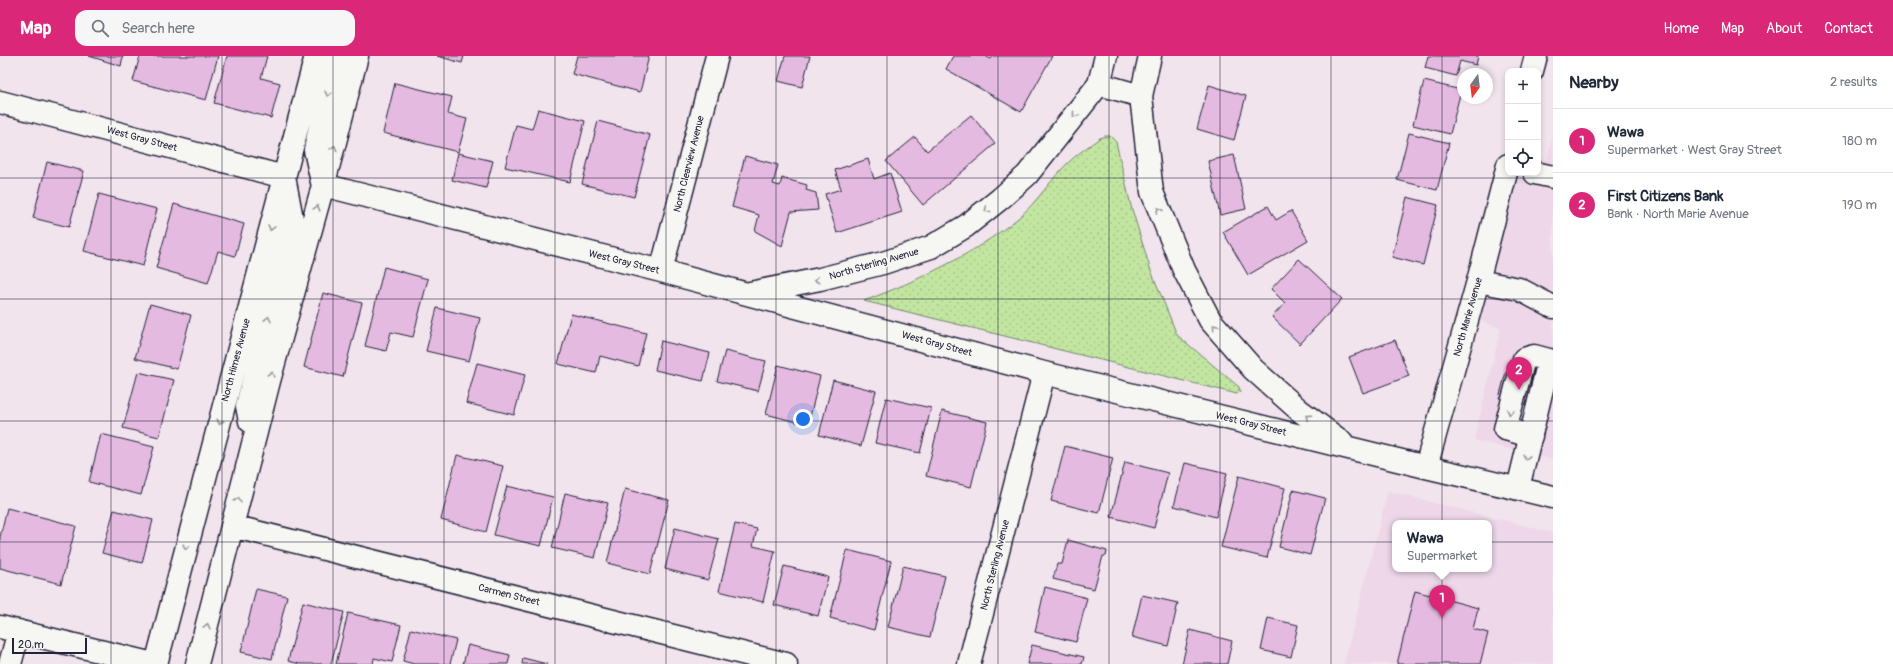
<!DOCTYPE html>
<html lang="en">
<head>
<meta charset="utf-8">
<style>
	:root { --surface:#fff; --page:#f6f6f7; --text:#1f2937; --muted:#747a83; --line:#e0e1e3; --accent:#db2777 }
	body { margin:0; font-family:Pangolin,sans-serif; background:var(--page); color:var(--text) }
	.controls { position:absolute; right:12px; top:12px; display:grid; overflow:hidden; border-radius:8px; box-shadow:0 2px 6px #0003 }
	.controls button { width:36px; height:36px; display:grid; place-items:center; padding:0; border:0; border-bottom:1px solid var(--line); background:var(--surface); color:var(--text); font:20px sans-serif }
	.compass { position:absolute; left:1457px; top:12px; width:36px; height:36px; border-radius:50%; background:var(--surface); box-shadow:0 2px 6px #0003; rotate:194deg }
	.scale { position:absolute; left:12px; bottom:10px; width:75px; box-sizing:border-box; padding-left:4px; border:2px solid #22223b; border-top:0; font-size:11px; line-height:14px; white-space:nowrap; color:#22223b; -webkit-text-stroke:3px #f6f6f2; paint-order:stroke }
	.you { position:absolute; left:803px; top:363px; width:14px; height:14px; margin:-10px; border:3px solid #fff; border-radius:50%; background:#1a73e8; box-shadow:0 0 0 6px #1a73e833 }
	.badge { display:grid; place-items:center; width:26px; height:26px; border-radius:50%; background:var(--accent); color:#fff; font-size:13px; font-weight:700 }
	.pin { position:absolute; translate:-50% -33px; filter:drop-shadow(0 1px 2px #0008) }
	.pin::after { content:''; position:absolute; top:21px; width:14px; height:12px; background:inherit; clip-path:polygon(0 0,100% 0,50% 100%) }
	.popup { position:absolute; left:1392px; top:464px; width:100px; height:52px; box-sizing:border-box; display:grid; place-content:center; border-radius:8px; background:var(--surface); filter:drop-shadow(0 1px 3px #0005); font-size:13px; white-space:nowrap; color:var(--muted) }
	.popup b { font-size:15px; color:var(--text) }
	.popup::after { content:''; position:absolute; left:50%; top:100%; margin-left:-8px; border:8px solid transparent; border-top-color:var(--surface) }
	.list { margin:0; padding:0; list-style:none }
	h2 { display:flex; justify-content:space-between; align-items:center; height:52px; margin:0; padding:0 16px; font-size:17px }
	h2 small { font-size:13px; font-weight:400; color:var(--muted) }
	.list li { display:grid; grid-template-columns:26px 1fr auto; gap:12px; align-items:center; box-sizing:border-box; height:64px; padding:0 16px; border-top:1px solid var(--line) }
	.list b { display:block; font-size:15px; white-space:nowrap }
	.list p { margin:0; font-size:13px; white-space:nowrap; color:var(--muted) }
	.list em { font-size:13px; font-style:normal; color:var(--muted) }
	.icon { flex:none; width:22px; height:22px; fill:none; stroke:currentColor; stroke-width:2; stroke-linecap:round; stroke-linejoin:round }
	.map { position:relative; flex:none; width:1553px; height:608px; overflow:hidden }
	header { display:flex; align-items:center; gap:24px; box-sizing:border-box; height:56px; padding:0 20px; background:var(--accent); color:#fff }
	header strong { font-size:19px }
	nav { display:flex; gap:22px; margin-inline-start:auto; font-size:14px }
	.search { width:280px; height:36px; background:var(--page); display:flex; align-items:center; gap:10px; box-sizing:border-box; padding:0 14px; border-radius:12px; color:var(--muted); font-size:15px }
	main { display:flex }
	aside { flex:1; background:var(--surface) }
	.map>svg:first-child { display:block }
	.built { fill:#edd7e9; fill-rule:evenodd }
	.park { fill:url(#park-dots); stroke:#72846e }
	.building { fill:#e5bae0; stroke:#22223b }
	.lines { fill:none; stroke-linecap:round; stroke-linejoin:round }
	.minor-casing { stroke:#22223b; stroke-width:25 }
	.minor { stroke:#f6f6f2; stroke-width:22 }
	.oneway { stroke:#9797a0 }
	.grid { fill:none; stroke:#22223b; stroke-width:1; stroke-opacity:0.55 }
	.labels { text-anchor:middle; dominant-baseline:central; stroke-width:3.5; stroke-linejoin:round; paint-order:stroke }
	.street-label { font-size:10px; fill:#22223b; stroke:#f6f6f2 }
</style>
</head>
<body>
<header>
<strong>Map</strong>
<div class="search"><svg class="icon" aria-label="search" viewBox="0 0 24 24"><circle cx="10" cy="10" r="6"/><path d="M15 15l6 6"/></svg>Search here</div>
<nav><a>Home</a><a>Map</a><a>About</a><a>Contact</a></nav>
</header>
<main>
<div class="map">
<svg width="1553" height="608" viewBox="0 0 1553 608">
	<defs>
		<pattern id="park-dots" width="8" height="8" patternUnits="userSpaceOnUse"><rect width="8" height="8" fill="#c2e6a0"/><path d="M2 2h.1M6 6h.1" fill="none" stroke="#a6c58b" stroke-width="1.8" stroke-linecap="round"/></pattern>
	</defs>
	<rect width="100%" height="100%" fill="#f1e4ed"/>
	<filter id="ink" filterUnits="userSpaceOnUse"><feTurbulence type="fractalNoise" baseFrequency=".025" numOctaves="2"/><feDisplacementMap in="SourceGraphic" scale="8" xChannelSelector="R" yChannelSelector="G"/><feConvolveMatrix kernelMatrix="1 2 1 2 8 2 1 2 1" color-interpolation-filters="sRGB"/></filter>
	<g filter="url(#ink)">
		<path class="built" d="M1553,80V404L1474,384L1501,272L1478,264L1518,117H1538V102L1547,104Z
			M1388,435L1553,477V608H1344ZM1395,467H1489V513H1395Z"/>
		<path class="park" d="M1105,80H1110L1116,86L1131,150L1150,212L1177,279L1239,331L1240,335L1237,338L864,245C919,224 971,200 1017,163C1038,146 1051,122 1071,104C1080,96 1090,89 1100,82Z"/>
		<path class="building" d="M89,0H123L121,10Z
			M140,0H218L206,44L133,25Z
			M227,0H267L261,22L280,27L271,62L214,47Z
			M437,0H464L462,7Z
			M577,0H649L640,36L572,18Z
			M785,0H810L802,31L778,25Z
			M953,0H985L991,3L993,0H1052L1021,56L946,13Z
			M1428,0H1478L1476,9L1460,5L1456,20L1425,12Z
			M1424,25L1461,34L1450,78L1413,69Z
			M395,27L452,41L448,58L467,63L458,96L383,77Z
			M1209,29L1246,40L1234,84L1197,73Z
			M538,53L585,65L570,126L505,111L516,69L532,73Z
			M971,59L995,88L923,149L886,105L915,81L927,95Z
			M598,65L650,79L634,141L582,128Z
			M1409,77L1449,87L1437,134L1397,124Z
			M458,97L493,105L486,132L452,124Z
			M1234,99L1246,153L1220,159L1208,105Z
			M745,100L778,109L773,128L780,130L782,122L807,129L806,134L816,137L818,154L791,156L782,190L755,175L759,159L732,151Z
			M868,103L874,123L890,117L902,156L837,177L825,138L841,133L835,114Z
			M47,106L84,115L69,171L33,162Z
			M99,138L157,153L143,210L84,195Z
			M1407,141L1438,149L1423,209L1392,201Z
			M174,148L244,168L235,200L218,195L208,227L156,212Z
			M1268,150L1276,164L1291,155L1308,184L1248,219L1223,176Z
			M1299,203L1342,243L1300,288L1272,261L1285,247L1271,233Z
			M384,211L428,223L413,281L391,276L386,295L365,290Z
			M323,237L362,247L343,321L304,311Z
			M150,248L191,259L177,313L135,302Z
			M437,252L480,262L469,305L426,295Z
			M571,258L646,277L638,310L600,300L596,317L558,308Z
			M1395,284L1409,320L1363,337L1349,301Z
			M661,285L710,297L703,325L655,314Z
			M725,295L766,305L758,335L717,325Z
			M477,307L525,319L514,359L466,347Z
			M778,309L820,320L808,369L766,358Z
			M138,316L174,324L159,381L123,372Z
			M1506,316L1537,324L1530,351L1499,342Z
			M833,324L876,335L861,390L819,379Z
			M886,342L931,352L920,397L875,387Z
			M942,355L987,366L971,431L926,420Z
			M101,378L154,391L141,439L89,426Z
			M1065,390L1113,402L1099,457L1051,445Z
			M457,399L503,410L486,476L441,464Z
			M1125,406L1168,417L1154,472L1111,461Z
			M1185,407L1227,417L1216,461L1174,450Z
			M1239,420L1285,432L1267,502L1221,491Z
			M507,430L553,441L541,490L494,479Z
			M625,433L669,444L650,518L607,507Z
			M1293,434L1325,442L1310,499L1279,491Z
			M565,437L608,447L595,502L552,492Z
			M7,452L76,470L61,528L0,512V481Z
			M114,454L153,464L142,507L102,497Z
			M735,468L757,473L753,490L775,495L763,546L719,535Z
			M675,472L719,483L708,524L665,513Z
			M1068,484L1107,495L1106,500H1103L1094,533L1053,523L1057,508H1062Z
			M847,494L891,505L874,574L830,562Z
			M784,510L828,521L818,560L774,549Z
			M903,510L945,520L930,581L888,571Z
			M1045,531L1087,542L1076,586L1035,576Z
			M256,533L287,540L272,603L241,596Z
			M1415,535L1478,552L1473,573L1488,577L1480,608H1397Z
			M1142,539L1178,547L1168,590L1132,581Z
			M303,546L344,556L331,608H300L288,605Z
			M348,557L401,569L392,606L374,602L373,608H336Z
			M1268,562L1298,569L1291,601L1261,594Z
			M411,573L456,584L450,608H414L403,605Z
			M1190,574L1232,585L1227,608H1182Z
			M468,589L510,599L508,608H463Z
			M1032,589L1084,601L1082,608H1027Z
			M523,602L547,608H522Z"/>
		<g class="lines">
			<defs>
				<path id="minor" d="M1150,0L1141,40L1152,136L1184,214L1210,264L1253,313L1299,354L1342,386
					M1532,15L1536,0
					M1099,28L1141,40
					M0,46L284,121
					M1535,117L1553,121
					M322,126L315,94L336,0
					M323,129L661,215L1044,317L1426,411L1553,441
					M661,215L717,0
					M1478,225L1519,233L1553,251
					M750,237L820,223L883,207L931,191L966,170L1000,143L1027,119L1099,28L1106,0
					M250,365L247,350L293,168L285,126
					M1531,380L1505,373L1524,303L1534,300L1549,304
					M1426,411L1478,225L1508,109
					M1518,432L1549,304L1553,305
					M232,470L786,608
					M0,571L153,608
					M10,608L19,575
					M156,608L316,0
					M197,608L269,325L335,86L357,0
					M969,608L1044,317"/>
			</defs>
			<use href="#minor" class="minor-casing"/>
			<use href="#minor" class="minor"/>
		</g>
		<defs><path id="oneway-chevron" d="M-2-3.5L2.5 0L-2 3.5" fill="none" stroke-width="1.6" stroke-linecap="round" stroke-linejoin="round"/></defs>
		<g class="oneway">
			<use href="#oneway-chevron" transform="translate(328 38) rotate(102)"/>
			<use href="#oneway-chevron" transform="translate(1075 59) rotate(128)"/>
			<use href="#oneway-chevron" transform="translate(334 92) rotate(-74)"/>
			<use href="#oneway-chevron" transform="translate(317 152) rotate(-75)"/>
			<use href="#oneway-chevron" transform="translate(987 154) rotate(142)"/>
			<use href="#oneway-chevron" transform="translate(1159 154) rotate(-112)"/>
			<use href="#oneway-chevron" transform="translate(271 172) rotate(105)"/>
			<use href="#oneway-chevron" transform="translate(817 224) rotate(168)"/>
			<use href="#oneway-chevron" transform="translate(268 263) rotate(-77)"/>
			<use href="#oneway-chevron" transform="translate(1215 271) rotate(-131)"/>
			<use href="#oneway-chevron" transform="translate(271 318) rotate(-75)"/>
			<use href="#oneway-chevron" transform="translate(1510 356) rotate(105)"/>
			<use href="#oneway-chevron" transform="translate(1308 361) rotate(-144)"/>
			<use href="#oneway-chevron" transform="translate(220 366) rotate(105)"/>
			<use href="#oneway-chevron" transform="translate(1526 401) rotate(103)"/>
			<use href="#oneway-chevron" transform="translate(238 444) rotate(-76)"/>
			<use href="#oneway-chevron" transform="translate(186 491) rotate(105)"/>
			<use href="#oneway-chevron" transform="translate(207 570) rotate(-76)"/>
		</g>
	</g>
	<path class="grid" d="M111,0V608M222,0V608M333,0V608M444,0V608M555,0V608M666,0V608M776,0V608M887,0V608M998,0V608M1109,0V608M1220,0V608M1331,0V608M1442,0V608M0,122H1553M0,243H1553M0,365H1553M0,486H1553"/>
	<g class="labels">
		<g class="street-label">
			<text transform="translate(142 83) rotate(15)">West Gray Street</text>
			<text transform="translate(689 108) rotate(-76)">North Clearview Avenue</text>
			<text transform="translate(624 206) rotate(14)">West Gray Street</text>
			<text transform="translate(874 208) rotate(-16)">North Sterling Avenue</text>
			<text transform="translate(1468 261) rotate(-74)">North Marie Avenue</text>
			<text transform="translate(937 288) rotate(15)">West Gray Street</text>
			<text transform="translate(236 304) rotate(-75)">North Himes Avenue</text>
			<text transform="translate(1251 368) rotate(14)">West Gray Street</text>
			<text transform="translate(995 509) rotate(-76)">North Sterling Avenue</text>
			<text transform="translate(509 539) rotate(14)">Carmen Street</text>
		</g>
	</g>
</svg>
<div class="controls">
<button>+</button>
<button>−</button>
<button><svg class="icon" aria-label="locate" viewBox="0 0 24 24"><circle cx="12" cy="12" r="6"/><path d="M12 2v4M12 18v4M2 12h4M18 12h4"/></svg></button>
</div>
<svg class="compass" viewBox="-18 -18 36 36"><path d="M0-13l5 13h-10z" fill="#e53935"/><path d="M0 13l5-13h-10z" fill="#747a83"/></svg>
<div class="scale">20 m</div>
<div class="you"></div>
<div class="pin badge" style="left:1442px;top:562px">1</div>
<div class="popup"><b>Wawa</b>Supermarket</div>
<div class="pin badge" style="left:1519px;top:334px">2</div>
</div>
<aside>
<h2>Nearby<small>2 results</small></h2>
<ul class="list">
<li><span class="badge">1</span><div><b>Wawa</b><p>Supermarket · West Gray Street</p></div><em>180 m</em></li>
<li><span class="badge">2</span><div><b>First Citizens Bank</b><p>Bank · North Marie Avenue</p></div><em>190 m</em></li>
</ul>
</aside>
</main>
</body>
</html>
